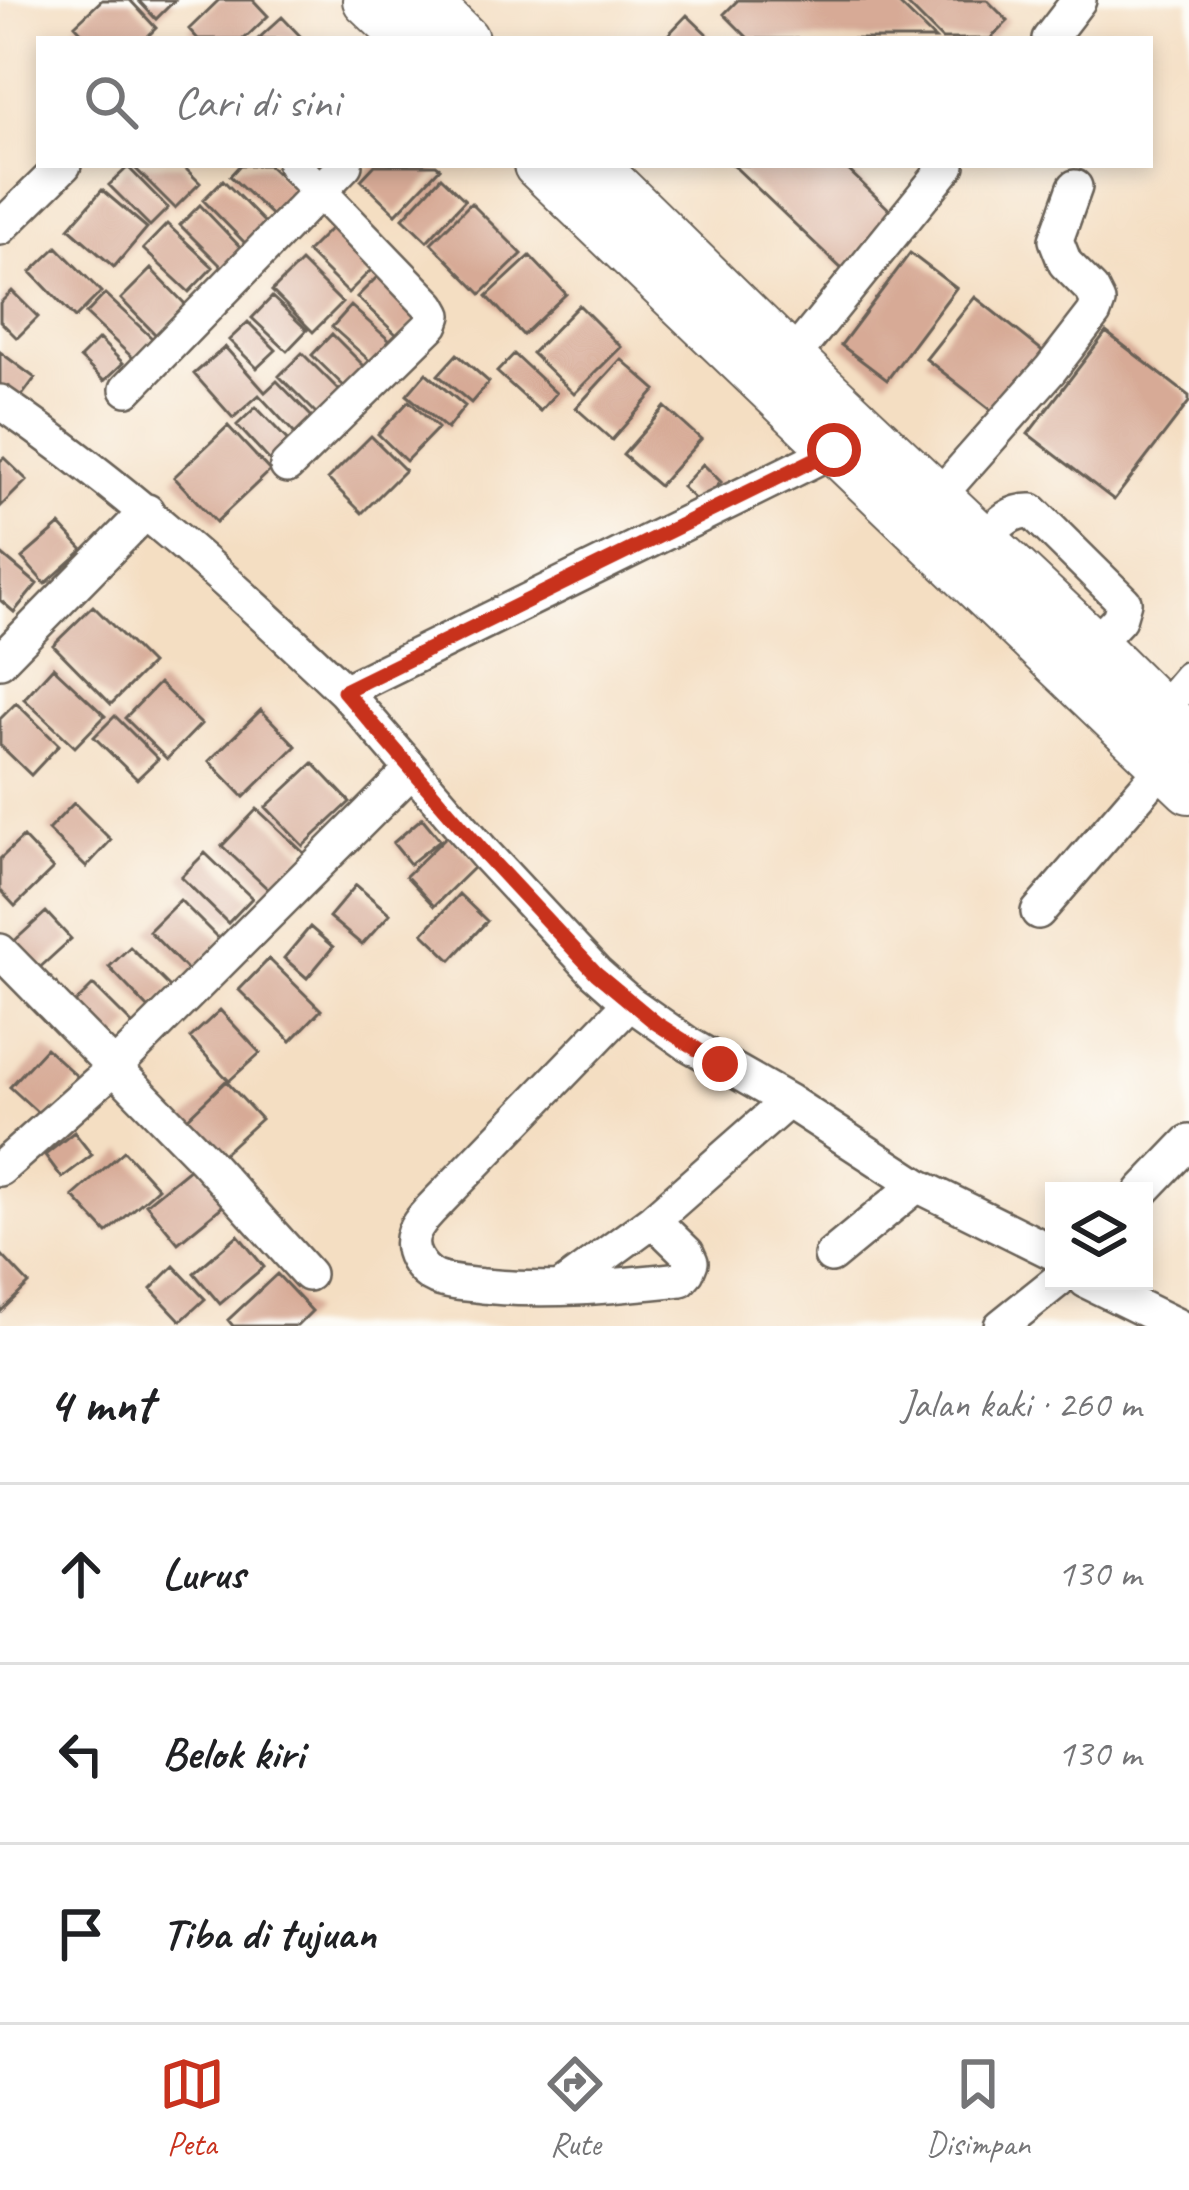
<!DOCTYPE html>
<html lang="id">
<head>
<meta charset="utf-8">
<style>
	:root { --surface:#fff; --page:#f6f6f6; --text:#202124; --muted:#757577; --line:#e0e0e0; --accent:#c8321e }
	body { margin:0; font-family:Caveat,sans-serif; background:var(--page); color:var(--text) }
	.controls { position:absolute; right:36px; bottom:36px; display:grid; overflow:hidden; border-radius:0px; box-shadow:0 6px 18px #0003 }
	.controls button { width:108px; height:108px; display:grid; place-items:center; padding:0; border:0; border-bottom:3px solid var(--line); background:var(--surface); color:var(--text); font:60px sans-serif }
	.stop { position:absolute; width:36px; height:36px; margin:-27px; border:9px solid #c8321e; border-radius:50%; background:#fff }
	.stop.end { background:#c8321e; border-color:#fff; box-shadow:0 3px 12px #0008 }
	.list { margin:0; padding:0; list-style:none }
	h2 { display:flex; justify-content:space-between; align-items:center; height:156px; margin:0; padding:0 48px; font-size:51px }
	h2 small { font-size:39px; font-weight:400; color:var(--muted) }
	.list li { display:grid; grid-template-columns:78px 1fr auto; gap:36px; align-items:center; box-sizing:border-box; height:180px; padding:0 48px; border-top:3px solid var(--line) }
	.list b { display:block; font-size:45px; white-space:nowrap }
	.list em { font-size:39px; font-style:normal; color:var(--muted) }
	.icon { flex:none; width:66px; height:66px; fill:none; stroke:currentColor; stroke-width:2; stroke-linecap:round; stroke-linejoin:round }
	.map { position:relative; flex:none; width:1189px; height:1326px; overflow:hidden }
	.search { position:absolute; background:var(--surface); box-shadow:0 6px 18px #0003; left:36px; right:36px; top:36px; height:132px; display:flex; align-items:center; gap:30px; box-sizing:border-box; padding:0 42px; border-radius:0px; color:var(--muted); font-size:45px }
	.sheet { height:696px; background:var(--surface) }
	nav { display:flex; justify-content:space-around; align-items:center; box-sizing:border-box; height:168px; border-top:3px solid var(--line); background:var(--surface); font-size:33px; color:var(--muted) }
	nav a { display:grid; justify-items:center; gap:6px }
	nav .on { color:var(--accent) }
	.map>svg:first-child { display:block }
	.building { fill:#d7aa96 }
	.lines { fill:none; stroke-linecap:round; stroke-linejoin:round }
	.minor-casing { stroke:#686056; stroke-width:38 }
	.highway-casing { stroke:#686056; stroke-width:52 }
	.minor { stroke:#fff; stroke-width:33 }
	.highway { stroke:#fff; stroke-width:48 }
	.route { stroke:#c8321e; stroke-width:15 }
</style>
</head>
<body>
<div class="map">
<svg width="1189" height="1326" viewBox="0 0 1189 1326">
	<rect width="100%" height="100%" fill="#fdfcf7"/>
	<filter id="ink" filterUnits="userSpaceOnUse"><feTurbulence type="fractalNoise" baseFrequency=".00833" numOctaves="2"/><feDisplacementMap in="SourceGraphic" scale="24" xChannelSelector="R" yChannelSelector="G"/><feConvolveMatrix kernelMatrix="1 2 1 2 8 2 1 2 1" color-interpolation-filters="sRGB"/></filter>
	<filter id="wash" filterUnits="userSpaceOnUse"><feTurbulence type="fractalNoise" baseFrequency=".004" numOctaves="4" result="noise"/><feDisplacementMap in="SourceGraphic" scale="48" xChannelSelector="R" yChannelSelector="G"/><feGaussianBlur stdDeviation="2.7" result="paint"/><feColorMatrix in="noise" values="0 0 0 0 0 0 0 0 0 0 0 0 0 0 0 0 0 1.4 0 .05"/><feComposite in="paint" operator="in"/></filter>
	<g filter="url(#wash)">
		<rect width="100%" height="100%" fill="#f4dec2"/>
		<g id="blocks">
			<path class="building" d="M102,0H130L156,28L145,39H88L75,25Z
				M138,0H175L156,19Z
				M219,0H253L268,16L244,39H198L189,29Z
				M738,0H895L935,39H749L724,14Z
				M903,0H987L1008,21L990,39H942Z
				M687,15L712,39H664Z
				M282,17L303,39H258Z
				M132,165H182L200,183L175,208Z
				M240,165H268L301,196L278,221L230,176Z
				M375,165H436L440,168L396,214L361,180Z
				M733,165H843L895,215L843,270Z
				M128,167L168,208L150,226L109,185Z
				M441,177L465,200L427,241L403,218Z
				M223,180L271,229L251,249L203,200Z
				M102,190L147,228L114,267L69,228Z
				M471,203L522,254L481,294L431,243Z
				M200,205L245,252L226,271L180,225Z
				M167,224L213,267L189,292L143,249Z
				M332,227L373,268L348,293L307,252Z
				M57,247L101,292L75,318L31,272Z
				M910,253L956,288L887,380L841,345Z
				M530,256L566,294L523,335L487,296Z
				M301,262L342,303L313,332L272,291Z
				M151,269L187,306L157,336L121,299Z
				M382,272L424,313L400,338L357,297Z
				M12,291L38,317L17,338L0,321V303Z
				M105,294L153,339L134,359L86,314Z
				M272,297L307,330L287,351L252,318Z
				M975,297L1049,356L1000,417L926,359Z
				M579,305L621,347L574,394L532,353Z
				M351,306L399,349L380,370L332,327Z
				M248,322L276,350L257,368L229,340Z
				M1106,332L1189,396V402L1114,500L1028,434Z
				M332,334L372,374L352,394L312,355Z
				M99,339L123,363L104,381L80,358Z
				M225,347L265,392L277,381L314,419L297,436L259,395L233,418L194,374Z
				M0,352L35,378L18,401L0,388Z
				M302,353L341,392L318,415L279,376Z
				M457,354L489,382L471,403L438,375Z
				M514,354L556,393L540,411L497,372Z
				M621,359L656,390L612,440L576,408Z
				M426,373L465,406L447,429L407,395Z
				M409,401L438,428L406,461L378,434Z
				M256,407L293,446L273,464L237,425Z
				M665,407L701,439L659,486L623,455Z
				M228,426L270,471L216,522L174,477Z
				M371,436L405,470L362,513L328,479Z
				M4,458L27,480L0,507V461Z
				M703,464L721,482L700,504L682,487Z
				M60,525L83,550L45,584L22,558Z
				M0,553L37,584L14,612L0,600Z
				M93,606L151,664L111,704L53,645Z
				M53,667L105,716L75,747L24,699Z
				M159,683L201,724L167,759L125,718Z
				M16,703L59,745L31,775L0,745V719Z
				M261,710L296,746L244,797L209,761Z
				M115,716L158,759L137,779L94,737Z
				M313,763L350,802L303,846L266,807Z
				M74,803L111,840L86,867L48,830Z
				M257,809L305,854L270,891L222,846Z
				M422,818L440,840L410,864L393,843Z
				M448,835L477,864L434,906L406,876Z
				M23,837L53,869L15,906L0,890V859Z
				M205,853L252,898L228,923L181,877Z
				M356,885L390,914L362,945L329,917Z
				M459,894L487,921L451,960L423,933Z
				M180,900L221,941L190,973L149,931Z
				M46,912L71,939L35,972L10,945Z
				M310,927L333,947L307,978L284,958Z
				M130,947L172,989L150,1010L109,967Z
				M269,959L321,1010L291,1041L239,990Z
				M93,985L133,1025L109,1048L70,1008Z
				M220,1010L260,1053L229,1081L190,1038Z
				M46,1048L80,1079L44,1118L10,1087Z
				M226,1081L261,1119L215,1161L181,1124Z
				M74,1132L92,1155L62,1178L45,1155Z
				M124,1151L158,1188L107,1233L73,1196Z
				M196,1163L229,1201L178,1243L146,1204Z
				M238,1235L264,1267L220,1304L194,1273Z
				M0,1253L29,1284L0,1312Z
				M174,1266L205,1299L181,1321L151,1289Z
				M277,1274L312,1311L297,1326H233L228,1320Z"/>
		</g>
	</g>
	<g filter="url(#ink)">
		<use href="#blocks" fill-opacity="0" stroke="#686056" stroke-width="3"/>
		<g class="lines">
			<defs>
				<path id="minor" d="M1049,39L1079,0
					M0,228L64,165
					M791,359L948,165
					M127,389L345,165
					M0,402C124,487 235,587 344,691L834,450
					M287,466L432,324L435,315L430,306L294,165
					M937,498L1050,370L1094,313L1098,302L1092,290L1065,263L1056,240L1075,187
					M983,541C998,525 1009,510 1032,511L1124,602L1119,619L1094,645
					M0,661L147,511
					M344,691L486,855L596,973L630,1003L688,1044L788,1101L917,1185L1054,1253
					M1161,711L1189,678
					M1038,912L1164,766
					M0,951L203,1158L308,1274
					M630,1003L430,1210C416,1225 405,1239 416,1259C421,1268 427,1274 436,1278C451,1284 468,1284 483,1286C549,1293 615,1286 681,1279L687,1272L691,1262L687,1253L653,1220
					M0,1169L114,1068L412,770
					M1142,1191L1189,1142
					M831,1256L917,1185
					M1086,1281L1178,1326
					M562,1287L653,1220L788,1101
					M1001,1326L1057,1281"/>
				<path id="highway" d="M367,0L408,39
					M424,0L464,39
					M538,165L1189,789
					M593,165L791,359L1094,645L1189,739"/>
			</defs>
			<use href="#minor" class="minor-casing"/>
			<use href="#highway" class="highway-casing"/>
			<use href="#minor" class="minor"/>
			<use href="#highway" class="highway"/>
		</g>
	</g>
	<g class="lines" filter="url(#ink)">
		<path class="route" d="M720,1064L656,1023L596,973L486,855L344,691L834,450"/>
	</g>
</svg>
<div class="controls">
<button><svg class="icon" aria-label="layers" viewBox="0 0 24 24"><path d="M12 4l9 5-9 5-9-5zM3 14l9 5 9-5"/></svg></button>
</div>
<div class="stop" style="left:834px;top:450px"></div>
<div class="stop end" style="left:720px;top:1064px"></div>
<div class="search"><svg class="icon" aria-label="search" viewBox="0 0 24 24"><circle cx="10" cy="10" r="6"/><path d="M15 15l6 6"/></svg>Cari di sini</div>
</div>
<section class="sheet">
<h2>4 mnt<small>Jalan kaki · 260 m</small></h2>
<ul class="list">
<li><svg class="icon" aria-label="ahead" viewBox="0 0 24 24"><path d="M12 20V5M6 11l6-6 6 6"/></svg><div><b>Lurus</b></div><em>130 m</em></li>
<li><svg class="icon" aria-label="left" viewBox="0 0 24 24"><path d="M17 20v-9H6M10 6l-5 5 5 5"/></svg><div><b>Belok kiri</b></div><em>130 m</em></li>
<li><svg class="icon" aria-label="arrive" viewBox="0 0 24 24"><path d="M6 21V4h12l-3 4 3 4H6"/></svg><div><b>Tiba di tujuan</b></div></li>
</ul>
</section>
<nav>
<a class="on"><svg class="icon" aria-label="map" viewBox="0 0 24 24"><path d="M3 6l6-2 6 2 6-2v14l-6 2-6-2-6 2zM9 4v14M15 6v14"/></svg>Peta</a>
<a><svg class="icon" aria-label="directions" viewBox="0 0 24 24"><path d="M12 3l9 9-9 9-9-9zM9 14v-3h6M13 9l2 2-2 2"/></svg>Rute</a>
<a><svg class="icon" aria-label="saved" viewBox="0 0 24 24"><path d="M7 4h10v16l-5-4-5 4z"/></svg>Disimpan</a>
</nav>
</body>
</html>
